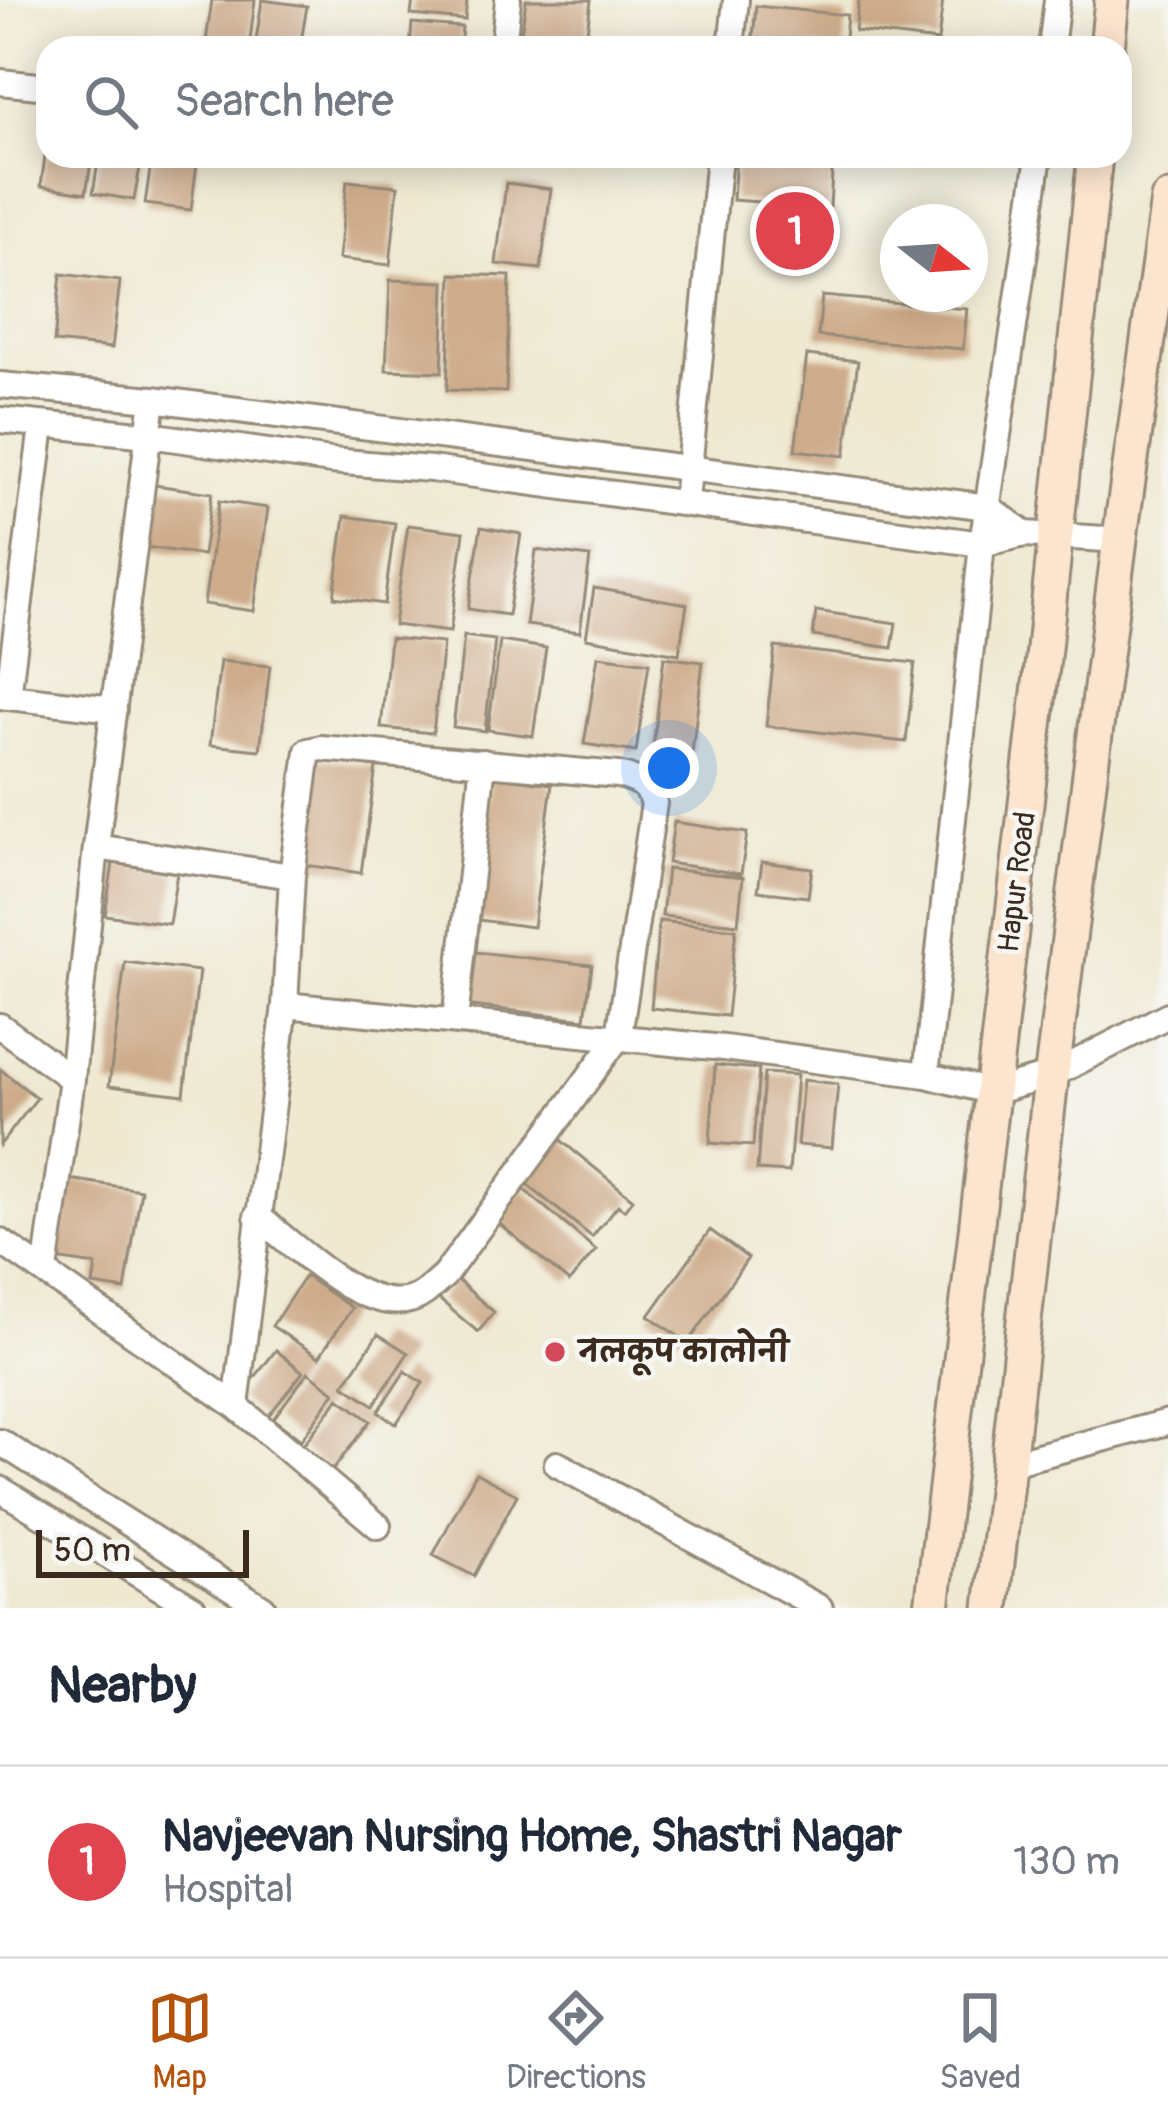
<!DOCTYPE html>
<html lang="en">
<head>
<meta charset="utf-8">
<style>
	:root { --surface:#fff; --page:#f2f2f3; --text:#1f2937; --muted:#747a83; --line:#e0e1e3; --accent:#b45309 }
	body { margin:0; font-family:Pangolin,"Playpen Sans Deva",sans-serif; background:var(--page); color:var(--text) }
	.compass { position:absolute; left:880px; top:204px; width:108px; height:108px; border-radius:50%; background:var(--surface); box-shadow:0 6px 30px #0003; rotate:107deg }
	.scale { position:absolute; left:36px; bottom:30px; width:213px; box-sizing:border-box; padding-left:12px; border:6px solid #3b2a1e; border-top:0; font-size:33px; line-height:42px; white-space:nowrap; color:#3b2a1e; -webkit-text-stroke:9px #f6f6f2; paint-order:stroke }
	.you { position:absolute; left:669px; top:768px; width:42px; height:42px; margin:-30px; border:9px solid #fff; border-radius:50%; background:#1a73e8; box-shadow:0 0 0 18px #1a73e833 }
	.badge { display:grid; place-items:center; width:78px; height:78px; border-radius:50%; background:var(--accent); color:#fff; font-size:39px; font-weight:700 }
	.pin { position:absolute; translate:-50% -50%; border:6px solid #fff; box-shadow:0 3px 12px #0006 }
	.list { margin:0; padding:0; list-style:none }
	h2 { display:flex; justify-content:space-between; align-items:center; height:156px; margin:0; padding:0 48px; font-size:51px }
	h2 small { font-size:39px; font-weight:400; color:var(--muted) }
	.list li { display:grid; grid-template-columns:78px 1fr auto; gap:36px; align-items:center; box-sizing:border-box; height:192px; padding:0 48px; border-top:3px solid var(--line) }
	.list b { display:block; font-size:45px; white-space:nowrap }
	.list p { margin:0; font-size:39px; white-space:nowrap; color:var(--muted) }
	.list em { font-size:39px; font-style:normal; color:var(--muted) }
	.icon { flex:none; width:66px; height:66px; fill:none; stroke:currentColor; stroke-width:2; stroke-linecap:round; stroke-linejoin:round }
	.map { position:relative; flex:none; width:1168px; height:1608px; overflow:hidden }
	.search { position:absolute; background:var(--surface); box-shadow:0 6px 30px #0003; left:36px; right:36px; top:36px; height:132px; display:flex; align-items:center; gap:30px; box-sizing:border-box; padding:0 42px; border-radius:36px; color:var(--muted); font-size:45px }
	.sheet { height:348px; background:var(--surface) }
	nav { display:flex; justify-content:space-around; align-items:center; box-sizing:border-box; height:168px; border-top:3px solid var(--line); background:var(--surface); font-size:33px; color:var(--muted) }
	nav a { display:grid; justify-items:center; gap:6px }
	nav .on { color:var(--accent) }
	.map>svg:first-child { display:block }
	.building { fill:#ceab8a }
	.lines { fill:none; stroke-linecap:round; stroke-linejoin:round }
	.minor-casing { stroke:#958a78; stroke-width:30 }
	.secondary-casing { stroke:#958a78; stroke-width:39 }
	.minor { stroke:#fff; stroke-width:24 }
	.secondary { stroke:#fce5cf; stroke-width:33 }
	.poi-dot { fill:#d1495b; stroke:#f6f6f2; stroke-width:4.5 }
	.labels { text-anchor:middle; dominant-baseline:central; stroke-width:9; stroke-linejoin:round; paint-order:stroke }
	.street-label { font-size:30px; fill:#3b2a1e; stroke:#f6f6f2 }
	.poi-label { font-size:30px; font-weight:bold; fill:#3b2a1e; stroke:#f6f6f2; text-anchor:start }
</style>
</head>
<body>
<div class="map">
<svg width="1168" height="1608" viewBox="0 0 1168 1608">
	<rect width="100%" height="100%" fill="#f6f6f2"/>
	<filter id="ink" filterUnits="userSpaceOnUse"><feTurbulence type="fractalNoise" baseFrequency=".00833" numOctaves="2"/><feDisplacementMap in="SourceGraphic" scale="24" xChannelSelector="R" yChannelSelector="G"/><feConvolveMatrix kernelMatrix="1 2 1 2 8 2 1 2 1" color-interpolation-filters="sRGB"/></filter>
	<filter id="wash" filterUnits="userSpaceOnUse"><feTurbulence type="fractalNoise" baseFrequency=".004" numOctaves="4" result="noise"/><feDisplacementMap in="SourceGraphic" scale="48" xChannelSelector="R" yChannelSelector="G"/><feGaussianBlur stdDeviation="2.7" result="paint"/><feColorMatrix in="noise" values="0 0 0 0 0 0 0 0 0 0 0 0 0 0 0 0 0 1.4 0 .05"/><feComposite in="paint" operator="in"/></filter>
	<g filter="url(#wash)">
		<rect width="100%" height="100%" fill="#efe9d2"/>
		<g id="blocks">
			<path class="building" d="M212,0H255L249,48H205Z
				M262,0L307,6L300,48H255Z
				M413,0H467L465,20L411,15Z
				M526,0H591L585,48H519Z
				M859,0H943L938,41L855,31Z
				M756,6L847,15L844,48H752Z
				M412,23L462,27L460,48H410Z
				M45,156H92L86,193L41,186Z
				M99,156H142L134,200L93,193Z
				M152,156H198L191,210L145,204Z
				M736,156H833L830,207L733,200Z
				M347,181L398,186L390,265L339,259Z
				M506,183L551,189L541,269L496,264Z
				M773,218L820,221L817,250L771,247Z
				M61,274L120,281L112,348L54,342Z
				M452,274L510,276L506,392L447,390Z
				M390,280L445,282L442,372L386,370Z
				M822,296L967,309L963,349L818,336Z
				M807,355L858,361L845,456L795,450Z
				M147,484L212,493L203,555L138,546Z
				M219,501L268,508L254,611L204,604Z
				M345,516L395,523L384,604L334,597Z
				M408,525L464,532L450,632L394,625Z
				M481,527L521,534L508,615L468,609Z
				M536,550L590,557L580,632L526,625Z
				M594,588L687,604L679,654L586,638Z
				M816,611L896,623L892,648L813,636Z
				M464,636L495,640L485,731L453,727Z
				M390,638L443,643L433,733L381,728Z
				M500,641L546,648L533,736L488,730Z
				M775,647L915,663L906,742L766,726Z
				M598,656L649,663L636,752L584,744Z
				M664,657L703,662L692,753L653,748Z
				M220,661L270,666L260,750L210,745Z
				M313,758L376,767L361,873L298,864Z
				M491,776L552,784L533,927L471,919Z
				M674,822L747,833L741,874L668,863Z
				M762,862L812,868L808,897L758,891Z
				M113,863L177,873L169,924L105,915Z
				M667,869L743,877L738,924L662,916Z
				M659,921L736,929L727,1016L651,1008Z
				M467,951L592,965L585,1019L461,1005Z
				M125,962L199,971L184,1095L109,1086Z
				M715,1065L759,1069L753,1146L710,1143Z
				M0,1069L37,1098L0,1145Z
				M764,1073L797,1075L789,1172L757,1170Z
				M803,1080L838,1084L832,1148L797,1145Z
				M558,1138L633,1199L624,1210L618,1205L592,1237L524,1182Z
				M69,1179L141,1190L125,1290L93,1285L96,1265L56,1259Z
				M522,1188L596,1250L569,1282L495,1220Z
				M710,1230L748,1258L688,1343L649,1316Z
				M305,1276L352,1308L319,1357L272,1326Z
				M456,1279L494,1312L478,1332L439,1299Z
				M378,1334L408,1353L374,1405L344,1385Z
				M276,1350L303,1372L266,1419L239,1398Z
				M405,1371L423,1383L396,1424L378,1412Z
				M308,1372L335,1392L301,1440L273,1419Z
				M339,1398L370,1421L332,1471L301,1448Z
				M476,1473L517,1495L474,1576L433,1555Z"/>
		</g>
	</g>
	<g filter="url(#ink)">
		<use href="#blocks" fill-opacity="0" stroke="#958a78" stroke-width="3"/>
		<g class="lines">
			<defs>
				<path id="minor" d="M503,48L508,0
					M731,48L736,0
					M1051,48L1057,0
					M0,82L48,87
					M0,385L153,399L988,507L1025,534
					M0,420L149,435L331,461L431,469L982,544L1025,534L1121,540
					M686,501L719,156
					M0,696L114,709
					M8,697L42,426
					M96,847L292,876
					M285,1005L724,1048L926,1075L992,1092L1052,1075L1168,1015
					M455,1021L483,762
					M0,1026L72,1079
					M926,1075L982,544L1039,156
					M0,1241L236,1406L378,1526
					M45,1271L72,1079L96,847L153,399
					M236,1406L285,1005L292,876L308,751L321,748L618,775C638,780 647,784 654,803L619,1036L444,1276C434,1284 425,1295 413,1299C363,1316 295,1245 257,1216
					M0,1442L263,1608
					M1011,1463L1168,1422
					M557,1464L820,1608
					M0,1489L193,1608"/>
				<path id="secondary" d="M1107,48L1112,0
					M932,1608L1043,658L1095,156
					M992,1608L1050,1088L1122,523L1168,199"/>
			</defs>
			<use href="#minor" class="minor-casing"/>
			<use href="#secondary" class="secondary-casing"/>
			<use href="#minor" class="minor"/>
			<use href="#secondary" class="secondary"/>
		</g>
	</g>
	<circle class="poi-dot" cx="555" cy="1352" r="12"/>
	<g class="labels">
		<g class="street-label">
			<text transform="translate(1017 882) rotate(-83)">Hapur Road</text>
		</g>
		<g class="poi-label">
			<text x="579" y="1352">नलकूप कालोनी</text>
		</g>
	</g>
</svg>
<svg class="compass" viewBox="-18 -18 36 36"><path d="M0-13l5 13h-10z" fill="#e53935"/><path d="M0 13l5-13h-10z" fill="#747a83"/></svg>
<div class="scale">50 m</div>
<div class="you"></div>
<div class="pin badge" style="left:795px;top:231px;background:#e0444e">1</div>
<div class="search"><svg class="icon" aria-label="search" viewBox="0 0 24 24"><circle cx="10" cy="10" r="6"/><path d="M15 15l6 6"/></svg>Search here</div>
</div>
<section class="sheet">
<h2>Nearby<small></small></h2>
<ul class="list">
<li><span class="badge" style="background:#e0444e">1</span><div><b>Navjeevan Nursing Home, Shastri Nagar</b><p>Hospital</p></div><em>130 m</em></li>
</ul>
</section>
<nav>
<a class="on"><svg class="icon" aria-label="map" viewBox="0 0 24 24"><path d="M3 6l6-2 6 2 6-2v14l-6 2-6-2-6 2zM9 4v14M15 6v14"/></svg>Map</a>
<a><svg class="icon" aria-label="directions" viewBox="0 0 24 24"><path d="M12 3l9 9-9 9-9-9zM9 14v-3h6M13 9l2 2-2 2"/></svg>Directions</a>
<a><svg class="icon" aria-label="saved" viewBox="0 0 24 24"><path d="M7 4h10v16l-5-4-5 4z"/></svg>Saved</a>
</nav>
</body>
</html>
